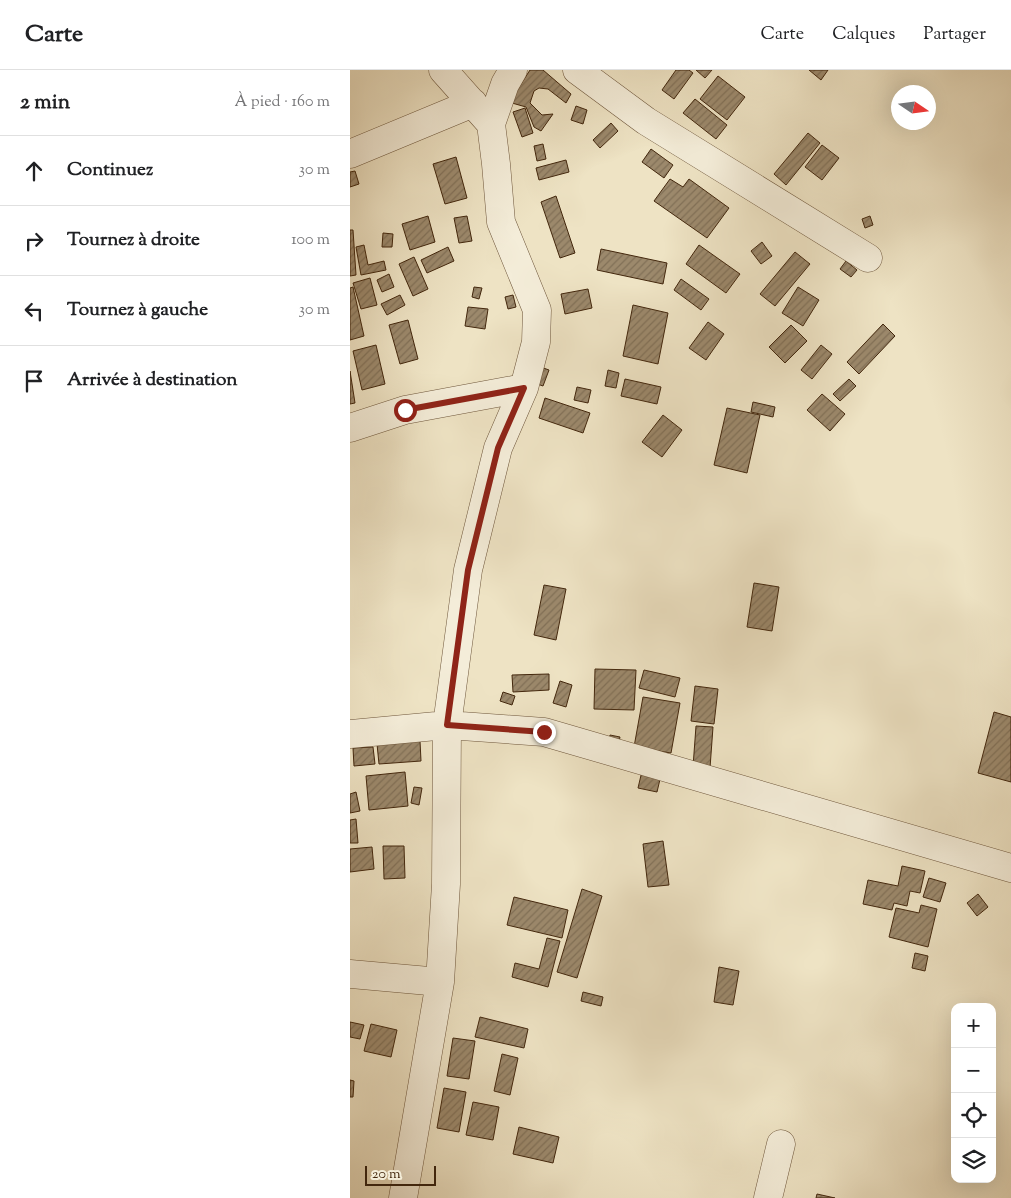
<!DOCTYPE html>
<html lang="fr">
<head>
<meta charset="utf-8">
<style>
	:root { --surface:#fff; --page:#f6f6f6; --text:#202124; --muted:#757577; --line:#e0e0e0 }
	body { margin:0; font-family:"Sorts Mill Goudy",serif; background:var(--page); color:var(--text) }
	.controls { position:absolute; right:15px; bottom:15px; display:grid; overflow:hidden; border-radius:10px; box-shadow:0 5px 20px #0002 }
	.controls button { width:45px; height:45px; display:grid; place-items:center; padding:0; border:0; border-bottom:1px solid var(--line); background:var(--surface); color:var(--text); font:25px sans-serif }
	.compass { position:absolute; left:541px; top:15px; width:45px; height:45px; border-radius:50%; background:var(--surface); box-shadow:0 5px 20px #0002; rotate:103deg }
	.scale { position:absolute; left:15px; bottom:12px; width:71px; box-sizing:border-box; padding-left:5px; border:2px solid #43270d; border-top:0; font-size:14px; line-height:18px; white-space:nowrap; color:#43270d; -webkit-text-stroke:4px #f4edd9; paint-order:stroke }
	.stop { position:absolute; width:15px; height:15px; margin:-11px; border:4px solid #8f2418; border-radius:50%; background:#fff }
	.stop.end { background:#8f2418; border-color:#fff; box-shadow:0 1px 5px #0008 }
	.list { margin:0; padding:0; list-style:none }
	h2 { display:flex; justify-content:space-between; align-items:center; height:65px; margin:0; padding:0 20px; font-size:21px }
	h2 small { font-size:16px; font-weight:400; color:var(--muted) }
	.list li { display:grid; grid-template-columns:32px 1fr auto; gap:15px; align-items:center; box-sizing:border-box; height:70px; padding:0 20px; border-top:1px solid var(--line) }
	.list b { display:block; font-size:19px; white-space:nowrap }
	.list em { font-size:16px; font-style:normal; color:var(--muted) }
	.icon { flex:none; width:28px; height:28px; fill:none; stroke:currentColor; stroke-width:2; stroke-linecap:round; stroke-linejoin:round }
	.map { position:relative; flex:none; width:661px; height:1128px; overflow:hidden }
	header { display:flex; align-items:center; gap:30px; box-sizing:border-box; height:70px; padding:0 25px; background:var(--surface); border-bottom:1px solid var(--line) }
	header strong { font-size:24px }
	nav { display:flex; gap:28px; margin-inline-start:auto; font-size:18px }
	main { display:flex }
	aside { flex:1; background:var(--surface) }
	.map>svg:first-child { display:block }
	.building { fill:url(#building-hatch); stroke:#43270d }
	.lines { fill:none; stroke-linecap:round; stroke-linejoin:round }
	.minor-casing { stroke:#6e563b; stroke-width:29 }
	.minor { stroke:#f4edd9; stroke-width:28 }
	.route { stroke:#8f2418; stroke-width:6 }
</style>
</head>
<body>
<header>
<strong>Carte</strong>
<nav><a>Carte</a><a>Calques</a><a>Partager</a></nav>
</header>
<main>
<aside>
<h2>2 min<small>À pied · 160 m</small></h2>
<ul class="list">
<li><svg class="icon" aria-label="ahead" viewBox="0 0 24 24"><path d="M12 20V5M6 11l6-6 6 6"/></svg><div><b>Continuez</b></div><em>30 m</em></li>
<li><svg class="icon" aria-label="right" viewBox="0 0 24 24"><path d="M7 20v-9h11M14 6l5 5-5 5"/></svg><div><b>Tournez à droite</b></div><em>100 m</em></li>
<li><svg class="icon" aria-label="left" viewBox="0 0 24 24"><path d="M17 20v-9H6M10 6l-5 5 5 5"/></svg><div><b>Tournez à gauche</b></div><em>30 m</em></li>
<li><svg class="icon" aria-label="arrive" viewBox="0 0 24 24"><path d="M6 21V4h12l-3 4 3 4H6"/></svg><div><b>Arrivée à destination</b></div></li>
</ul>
</aside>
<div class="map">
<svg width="661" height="1128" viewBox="0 0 661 1128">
	<defs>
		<pattern id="building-hatch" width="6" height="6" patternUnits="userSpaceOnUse" patternTransform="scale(1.25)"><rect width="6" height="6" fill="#9c896c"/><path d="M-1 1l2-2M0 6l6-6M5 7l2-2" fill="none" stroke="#817057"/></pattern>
	</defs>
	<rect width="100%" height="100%" fill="#eee3c4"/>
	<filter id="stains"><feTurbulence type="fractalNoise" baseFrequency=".004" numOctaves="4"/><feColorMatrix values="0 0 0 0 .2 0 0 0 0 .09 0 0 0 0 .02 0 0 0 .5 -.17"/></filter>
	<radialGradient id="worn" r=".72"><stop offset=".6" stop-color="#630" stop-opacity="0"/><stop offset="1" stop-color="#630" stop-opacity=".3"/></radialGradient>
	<path class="building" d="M180,0H193L221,24L216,33L198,19L189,18L184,21L180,33L192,45L203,44L191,61L184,57L176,37L162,33V28Z
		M326,0H339L343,3L324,29L312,20Z
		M346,0H362L355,8Z
		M459,0H478L471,10Z
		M368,6L395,27L377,50L350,29Z
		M345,29L377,55L366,69L333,43Z
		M226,36L237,40L233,54L221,50Z
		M175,38L183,63L172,67L163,42Z
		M261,53L268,61L250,78L243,70Z
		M458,63L470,73L436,115L424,104Z
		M193,74L196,89L187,91L184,76Z
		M472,75L489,88L472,110L455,97Z
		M301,79L323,95L314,108L292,92Z
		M106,87L117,128L95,134L83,94Z
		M216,90L219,102L189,110L186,98Z
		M5,101L9,114L0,117V102Z
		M320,109L333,117L339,109L379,138L357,168L304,131Z
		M206,126L225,183L210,188L191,132Z
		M78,146L85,172L60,180L52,154Z
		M117,146L122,171L109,173L104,148Z
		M520,146L523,155L515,158L512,149Z
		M0,160H3L6,205L0,206Z
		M33,163L43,164L42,177H32Z
		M412,172L422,186L411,194L401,181Z
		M14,175L18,195L34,191L36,200L11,205L6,177Z
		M349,175L390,204L376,223L336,194Z
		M98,177L104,191L77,203L71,190Z
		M251,179L317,193L313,214L247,200Z
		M445,182L460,194L425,236L410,224Z
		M64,187L78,219L63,226L49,194Z
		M496,191L507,200L501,207L490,199Z
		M39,204L44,217L32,222L27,210Z
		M20,208L27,235L11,239L3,213Z
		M331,209L359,229L351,240L324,220Z
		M3,217L14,266L0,270V218Z
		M124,217L132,218L129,229L122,227Z
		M448,217L469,230L453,256L432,243Z
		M238,219L242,238L215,244L211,224Z
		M50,225L55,235L37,245L31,234Z
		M163,225L166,237L158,239L155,227Z
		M283,235L318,243L308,294L273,286Z
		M118,237L138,239L135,259L115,256Z
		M58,250L68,289L50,294L39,255Z
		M358,252L374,264L356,290L339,278Z
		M533,254L545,266L509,304L497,292Z
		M441,255L457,271L435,293L419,277Z
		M26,275L35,314L12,320L3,281Z
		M471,275L482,284L462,309L451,300Z
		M188,296L199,300L193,316L182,312Z
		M258,300L269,303L266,318L255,316Z
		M0,301L5,333L0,334Z
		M275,309L311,317L307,334L271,326Z
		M499,309L506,316L490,331L483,324Z
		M227,317L241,320L238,333L224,330Z
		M472,324L495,344L480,361L457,340Z
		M195,328L240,343L233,363L189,348Z
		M403,332L425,337L423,347L401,342Z
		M377,338L410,345L397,403L364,395Z
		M313,345L332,360L312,387L292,372Z
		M404,513L429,517L422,561L397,557Z
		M194,515L216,519L206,570L184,565Z
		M245,599L286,600L284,640L244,639Z
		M294,600L330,608L325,627L289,618Z
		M199,604V620L163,622L162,605Z
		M210,611L222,615L216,637L203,633Z
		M345,616L368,619L364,654L341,651Z
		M153,622L165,626L162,635L150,631Z
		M293,627L330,633L321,683L284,677Z
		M644,642L661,647V712L628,703Z
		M346,656L363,657L360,698L343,697Z
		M260,665L270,667L268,677L258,675Z
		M70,671L71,691L29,694L27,674Z
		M23,677L25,694L4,696L3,678Z
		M292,701L311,705L307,722L288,718Z
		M55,702L58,736L19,740L16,706Z
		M64,717L72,718L69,735L61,733Z
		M6,722L10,741L0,743V724Z
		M6,749L8,773H0V750Z
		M313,771L319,815L298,817L293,774Z
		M33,776H54L55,808L34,809Z
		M22,777L24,799L0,802V779Z
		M552,796L575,801L570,823L560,821L557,836L544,833L542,840L513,834L518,810L548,816Z
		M579,808L596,813L590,832L573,827Z
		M232,819L252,826L227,908L207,902Z
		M628,824L638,837L627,846L617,833Z
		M164,827L218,840L212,868L157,855Z
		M571,835L587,839L578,877L539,867L546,838L569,843Z
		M197,868L210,871L198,917L162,907L165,893L189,899Z
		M565,883L578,886L575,901L562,898Z
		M369,897L389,901L383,935L364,932Z
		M233,922L253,927L251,936L231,931Z
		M130,947L178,959L174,978L125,967Z
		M0,952L14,955L10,969L0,967Z
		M21,954L47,960L41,987L14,981Z
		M103,968L125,971L119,1009L97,1006Z
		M152,984L168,988L160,1025L144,1021Z
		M0,1010L4,1011L3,1027H0Z
		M94,1018L116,1022L109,1062L87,1058Z
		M123,1032L149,1037L143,1070L116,1065Z
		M169,1057L209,1067L203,1093L163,1084Z
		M467,1124L485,1128H466Z"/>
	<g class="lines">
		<defs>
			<path id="minor" d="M227,0L296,51L518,188
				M141,54L155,14L163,0
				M0,84L123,33
				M0,358L55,340L174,318
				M0,664L97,655L194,662L661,798
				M0,904L90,912
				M53,1128L90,912L96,814L97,655L118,500L148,378L174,318L186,272L187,240L151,152L146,94L141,54L93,0
				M418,1128L431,1074"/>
		</defs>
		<use href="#minor" class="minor-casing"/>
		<use href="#minor" class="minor"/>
	</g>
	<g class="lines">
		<path class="route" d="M55,340L174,318L148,378L118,500L97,655L194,662"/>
	</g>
	<rect width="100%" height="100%" filter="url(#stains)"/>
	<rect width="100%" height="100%" fill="url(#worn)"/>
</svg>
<div class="controls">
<button>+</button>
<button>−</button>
<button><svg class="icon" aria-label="locate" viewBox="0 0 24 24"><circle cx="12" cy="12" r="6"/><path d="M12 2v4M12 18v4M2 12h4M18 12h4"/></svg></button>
<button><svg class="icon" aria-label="layers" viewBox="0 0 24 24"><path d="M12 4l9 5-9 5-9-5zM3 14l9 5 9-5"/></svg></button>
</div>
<svg class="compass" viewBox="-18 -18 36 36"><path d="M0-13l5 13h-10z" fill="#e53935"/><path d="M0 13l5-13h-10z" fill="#757577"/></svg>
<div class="scale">20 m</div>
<div class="stop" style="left:55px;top:340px"></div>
<div class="stop end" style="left:194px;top:662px"></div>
</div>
</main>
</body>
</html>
